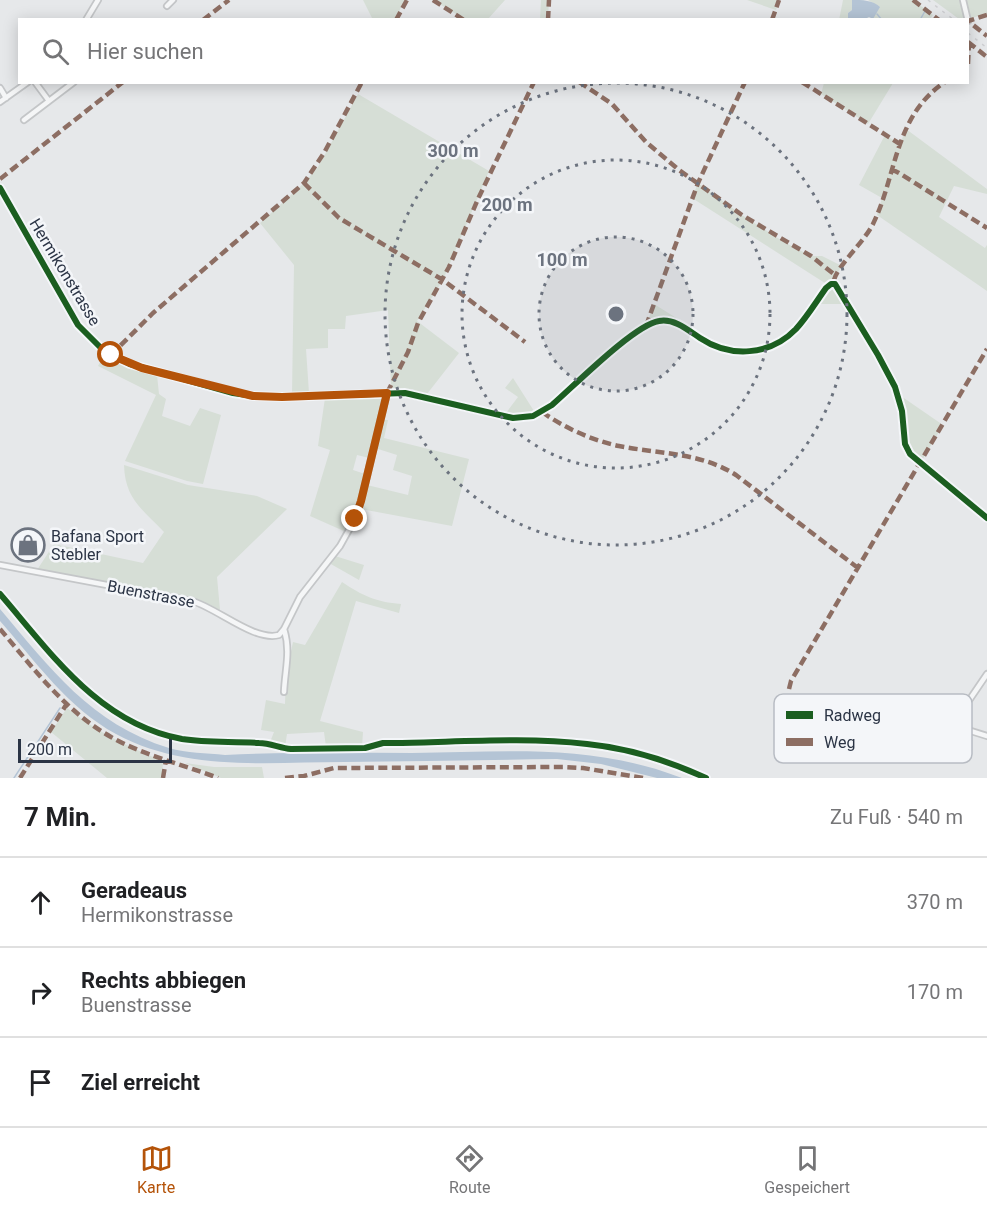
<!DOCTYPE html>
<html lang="de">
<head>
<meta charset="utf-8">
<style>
	:root { --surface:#fff; --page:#f2f2f2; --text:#202124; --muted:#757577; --line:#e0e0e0; --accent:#b45309 }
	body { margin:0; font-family:Roboto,sans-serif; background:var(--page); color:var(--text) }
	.scale { position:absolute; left:18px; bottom:15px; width:154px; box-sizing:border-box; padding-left:6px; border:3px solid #2b3445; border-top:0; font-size:16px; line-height:21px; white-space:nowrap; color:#2b3445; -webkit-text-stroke:4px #f4f6f9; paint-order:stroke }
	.stop { position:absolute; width:18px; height:18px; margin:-14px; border:4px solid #b45309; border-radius:50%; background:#fff }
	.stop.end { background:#b45309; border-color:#fff; box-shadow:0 2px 6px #0008 }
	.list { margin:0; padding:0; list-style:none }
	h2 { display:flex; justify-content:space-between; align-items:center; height:78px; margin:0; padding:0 24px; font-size:26px }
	h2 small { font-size:20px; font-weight:400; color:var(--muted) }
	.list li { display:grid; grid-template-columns:39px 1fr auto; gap:18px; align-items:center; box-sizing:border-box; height:90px; padding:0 24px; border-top:2px solid var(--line) }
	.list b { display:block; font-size:22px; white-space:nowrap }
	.list p { margin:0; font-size:20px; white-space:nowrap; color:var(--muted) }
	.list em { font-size:20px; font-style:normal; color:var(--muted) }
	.icon { flex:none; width:33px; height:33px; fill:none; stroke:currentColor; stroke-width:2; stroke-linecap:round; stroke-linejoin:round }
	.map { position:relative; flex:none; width:987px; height:778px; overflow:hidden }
	.search { position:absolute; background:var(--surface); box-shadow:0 3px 15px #0003; left:18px; right:18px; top:18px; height:66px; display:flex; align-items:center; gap:15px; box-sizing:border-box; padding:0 21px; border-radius:0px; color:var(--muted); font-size:22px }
	.sheet { height:348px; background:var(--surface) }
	nav { display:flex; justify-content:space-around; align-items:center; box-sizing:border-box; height:84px; border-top:2px solid var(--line); background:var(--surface); font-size:16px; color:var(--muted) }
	nav a { display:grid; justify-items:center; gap:3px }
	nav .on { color:var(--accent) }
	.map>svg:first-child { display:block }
	.green { fill:#d6ded6 }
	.water { fill:#b4c4d5 }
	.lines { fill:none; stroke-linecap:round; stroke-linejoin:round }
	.stream { stroke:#b4c4d5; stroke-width:1.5 }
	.street-casing { stroke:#c4c6c8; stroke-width:8 }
	.secondary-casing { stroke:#c4c6c8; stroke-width:9 }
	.street { stroke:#f5f6f7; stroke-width:4.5 }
	.secondary { stroke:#f8f8f8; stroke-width:6 }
	.rail { stroke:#cecfd2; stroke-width:1.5; stroke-dasharray:3 6; stroke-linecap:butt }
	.quiet { stroke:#8d6e63; stroke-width:4.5; stroke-dasharray:9 4.5; stroke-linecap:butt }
	.cycleway-casing { stroke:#f4f6f9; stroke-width:10 }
	.cycleway { stroke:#1b5e20; stroke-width:6 }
	.route { stroke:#b45309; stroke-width:8 }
	.ring { fill:none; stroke:#6c737f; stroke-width:3; stroke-dasharray:3 6 }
	.labels { text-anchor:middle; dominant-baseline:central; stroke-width:5; stroke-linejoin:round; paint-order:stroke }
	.street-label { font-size:16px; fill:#2b3445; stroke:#f4f6f9 }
	.poi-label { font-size:16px; fill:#2b3445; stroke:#f4f6f9; text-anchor:start }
	.key { fill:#f4f6f9; stroke:#b8bcc3; stroke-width:1.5 }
	.key-label { font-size:16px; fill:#2b3445 }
	.centre { fill:#6c737f; stroke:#f4f6f9; stroke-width:3 }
	.ring-label { font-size:18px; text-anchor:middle; font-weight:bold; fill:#6c737f; stroke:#f4f6f9; stroke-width:5; stroke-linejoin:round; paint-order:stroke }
</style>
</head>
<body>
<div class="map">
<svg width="987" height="778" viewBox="0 0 987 778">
	<rect width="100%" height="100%" fill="#e6e8ea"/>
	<path class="green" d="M363,0H405L395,19L373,20Z
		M433,0H505L488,19H464Z
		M541,0H549L548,19H540Z
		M747,0H779L776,10Z
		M843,0H852V10L848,13V19L839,20Z
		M868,0H913L933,15L930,19H873V3Z
		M933,0H961L966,19H959Z
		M964,0H987V14L971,18L967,16Z
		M824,83H893L868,124L821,94Z
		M358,94L489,171L443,280L417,321L459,353L427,394L412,389L391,388L388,310L346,316L345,329H328V348L306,349L309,393L292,394L294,265L260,223L304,183L318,167Z
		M906,129L987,189V194L954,186L939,217L985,248L987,245V291L877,215L882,198L859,185L885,135L900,144Z
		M698,183L742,215L784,242L811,256H822L842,266L836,275L833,284L846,304H814L828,285L692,198Z
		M654,304L729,351L671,321L646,326Z
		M104,355L125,365L157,375L159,394L166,399L162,416L190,426L200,408L221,415L203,484L187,481L125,461L156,395L98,366Z
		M513,378L534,411L515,414L506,413L518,397L505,388Z
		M898,394L943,425L920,464L910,454Z
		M380,396L383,401L369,458L357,455L353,470L365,474L354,515L346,532L310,516L330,450L318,446L325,398Z
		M383,420H388L384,438L469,459L452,526L361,509L367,485L408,495L412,476L393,470L397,455L375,448Z
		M124,465L188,485L257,496L287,509L217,577L220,610L200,601L37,570L54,544L143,563L164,532C142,509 125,499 124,465Z
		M335,556L364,565L359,580L329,563Z
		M342,582C363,596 376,602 401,604L399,613L356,601L320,721L363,732L362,747H326L324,732L287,734L285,747H278L270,742L274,732L261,730L266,700L285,704L286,675L293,642L305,645Z
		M67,708C96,731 128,747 163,761L162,778H107L51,732Z
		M185,763L214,767H262L264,778H221Z"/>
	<path class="water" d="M852,0C862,0 873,0 880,7L873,19L869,17L865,19H848V13L852,10Z
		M0,609C50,668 91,724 169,748C187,753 206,753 225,755C287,752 349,753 412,753C507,752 591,743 682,778H657L601,764L557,759C486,760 415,761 344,762C268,762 186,772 116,734C68,708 36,662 0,621Z"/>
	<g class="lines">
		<path class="stream" d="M877,14L882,20
			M920,20L925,11
			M14,778L60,708"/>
		<defs>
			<path id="street" d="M963,0L968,21
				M167,6L173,0
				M86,20L98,0
				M0,88L6,98
				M49,101L74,82
				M0,102L28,82
				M24,120L49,101L35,82
				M0,565L192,601C217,608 255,642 279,635L284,629L300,597L340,546L355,519L361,501L387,393
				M284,692C285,669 291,652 284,629
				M907,711L987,736
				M953,724L987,674"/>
			<path id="secondary" d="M0,188L78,325L103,350L130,364L233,393L253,396L282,397L405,393L513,418L533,416L552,405C574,386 634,325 659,321C674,318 688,330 700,338C730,358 770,356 796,329C807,317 816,302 826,288L831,284H835L878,355L895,387L902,411L905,444L910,454L987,518"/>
		</defs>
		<use href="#street" class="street-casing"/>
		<use href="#secondary" class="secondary-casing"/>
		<use href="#street" class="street"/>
		<use href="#secondary" class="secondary"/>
		<path class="rail" d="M928,0L954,20
			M968,33L987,48"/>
		<path class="quiet" d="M433,0L464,20
			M913,0L939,20
			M987,15L968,21L987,36
			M203,20L229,0
			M396,20L407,0
			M548,20L549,0
			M772,20L779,0
			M968,42L987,57
			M968,64L969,43
			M579,82L612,104L646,142L679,170L742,215L811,256L835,275
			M802,82L900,144
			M891,169L899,173L987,228
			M0,179L123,82
			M304,183L339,218L443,280L525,342
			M834,280C838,265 864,242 873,224C897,175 894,116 945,82
			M646,326L698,183L745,82
			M111,355L153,313L304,183L324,153L362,82
			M387,393L408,352L418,323L449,267L478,199L534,82
			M542,412C565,428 591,440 619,446C659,454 700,452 736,475L858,568
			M0,629C34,669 65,711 111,737C145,756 182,764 218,778
			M789,689L791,681L987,349
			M20,778L66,705
			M163,778L166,760
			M285,778L304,776L334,768L564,767L583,768L643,778"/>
		<defs>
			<path id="cycleway" d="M0,188L78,325L103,350L130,364L233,393L253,396L282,397L405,393L513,418L533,416L552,405C574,386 634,325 659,321C674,318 688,330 700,338C730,358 770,356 796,329C807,317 816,302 826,288L831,284H835L878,355L895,387L902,411L905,444L910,454L987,518
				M0,594C51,653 99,724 182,739C208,743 233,741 259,743C270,743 280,748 291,749L365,748L383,743H398C461,742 525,737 587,744C628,748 669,761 706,778"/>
		</defs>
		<use href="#cycleway" class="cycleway-casing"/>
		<use href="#cycleway" class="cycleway"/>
	</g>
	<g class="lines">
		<path class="route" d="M111,355L142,368L253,396L282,397L387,393L361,501L355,519"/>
	</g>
	<circle cx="616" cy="314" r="77" fill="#6c737f" fill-opacity=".12"/>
	<g class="ring">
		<circle cx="616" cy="314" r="77"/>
		<circle cx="616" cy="314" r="154"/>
		<circle cx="616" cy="314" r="231"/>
	</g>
	<defs>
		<symbol id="shop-ring" viewBox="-11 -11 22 22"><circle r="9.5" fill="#f4f6f9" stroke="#6c737f" stroke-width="1.5"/><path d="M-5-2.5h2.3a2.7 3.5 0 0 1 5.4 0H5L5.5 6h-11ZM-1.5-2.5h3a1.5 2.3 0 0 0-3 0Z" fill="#6c737f"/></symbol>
	</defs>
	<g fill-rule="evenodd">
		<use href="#shop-ring" x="9" y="526" width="38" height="38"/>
	</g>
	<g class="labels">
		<g class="street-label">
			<text transform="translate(65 272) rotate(59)">Hermikonstrasse</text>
			<text transform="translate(151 594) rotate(11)">Buenstrasse</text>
		</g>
		<g class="poi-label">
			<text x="51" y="536">Bafana Sport<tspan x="51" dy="18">Stebler</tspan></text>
		</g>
	</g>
	<rect x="774" y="694" width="198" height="69" rx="9" class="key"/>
	<rect x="786" y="711" width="27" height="8" fill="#1b5e20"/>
	<rect x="786" y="738" width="27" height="8" fill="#8d6e63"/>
	<g class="key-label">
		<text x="824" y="721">Radweg</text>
		<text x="824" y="748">Weg</text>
	</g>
	<circle cx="616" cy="314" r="9" class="centre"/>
	<g class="ring-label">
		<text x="453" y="157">300 m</text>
		<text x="507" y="211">200 m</text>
		<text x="562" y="266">100 m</text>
	</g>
</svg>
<div class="scale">200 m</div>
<div class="stop" style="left:111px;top:355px"></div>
<div class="stop end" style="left:355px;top:519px"></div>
<div class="search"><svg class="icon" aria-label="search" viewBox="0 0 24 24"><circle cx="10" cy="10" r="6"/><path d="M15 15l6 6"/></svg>Hier suchen</div>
</div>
<section class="sheet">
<h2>7 Min.<small>Zu Fuß · 540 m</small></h2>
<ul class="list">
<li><svg class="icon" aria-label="ahead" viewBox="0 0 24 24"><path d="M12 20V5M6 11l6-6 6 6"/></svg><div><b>Geradeaus</b><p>Hermikonstrasse</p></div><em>370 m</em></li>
<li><svg class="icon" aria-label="right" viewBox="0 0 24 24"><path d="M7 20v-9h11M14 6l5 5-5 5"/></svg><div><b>Rechts abbiegen</b><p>Buenstrasse</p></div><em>170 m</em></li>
<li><svg class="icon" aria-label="arrive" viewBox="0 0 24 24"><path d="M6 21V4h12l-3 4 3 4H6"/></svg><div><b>Ziel erreicht</b></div></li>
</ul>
</section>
<nav>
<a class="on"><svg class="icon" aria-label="map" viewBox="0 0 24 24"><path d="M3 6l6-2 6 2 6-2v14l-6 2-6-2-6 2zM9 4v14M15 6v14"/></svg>Karte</a>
<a><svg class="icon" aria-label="directions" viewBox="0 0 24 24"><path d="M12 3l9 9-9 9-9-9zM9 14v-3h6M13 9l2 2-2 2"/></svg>Route</a>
<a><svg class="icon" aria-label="saved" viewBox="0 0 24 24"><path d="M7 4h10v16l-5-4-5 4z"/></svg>Gespeichert</a>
</nav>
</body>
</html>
